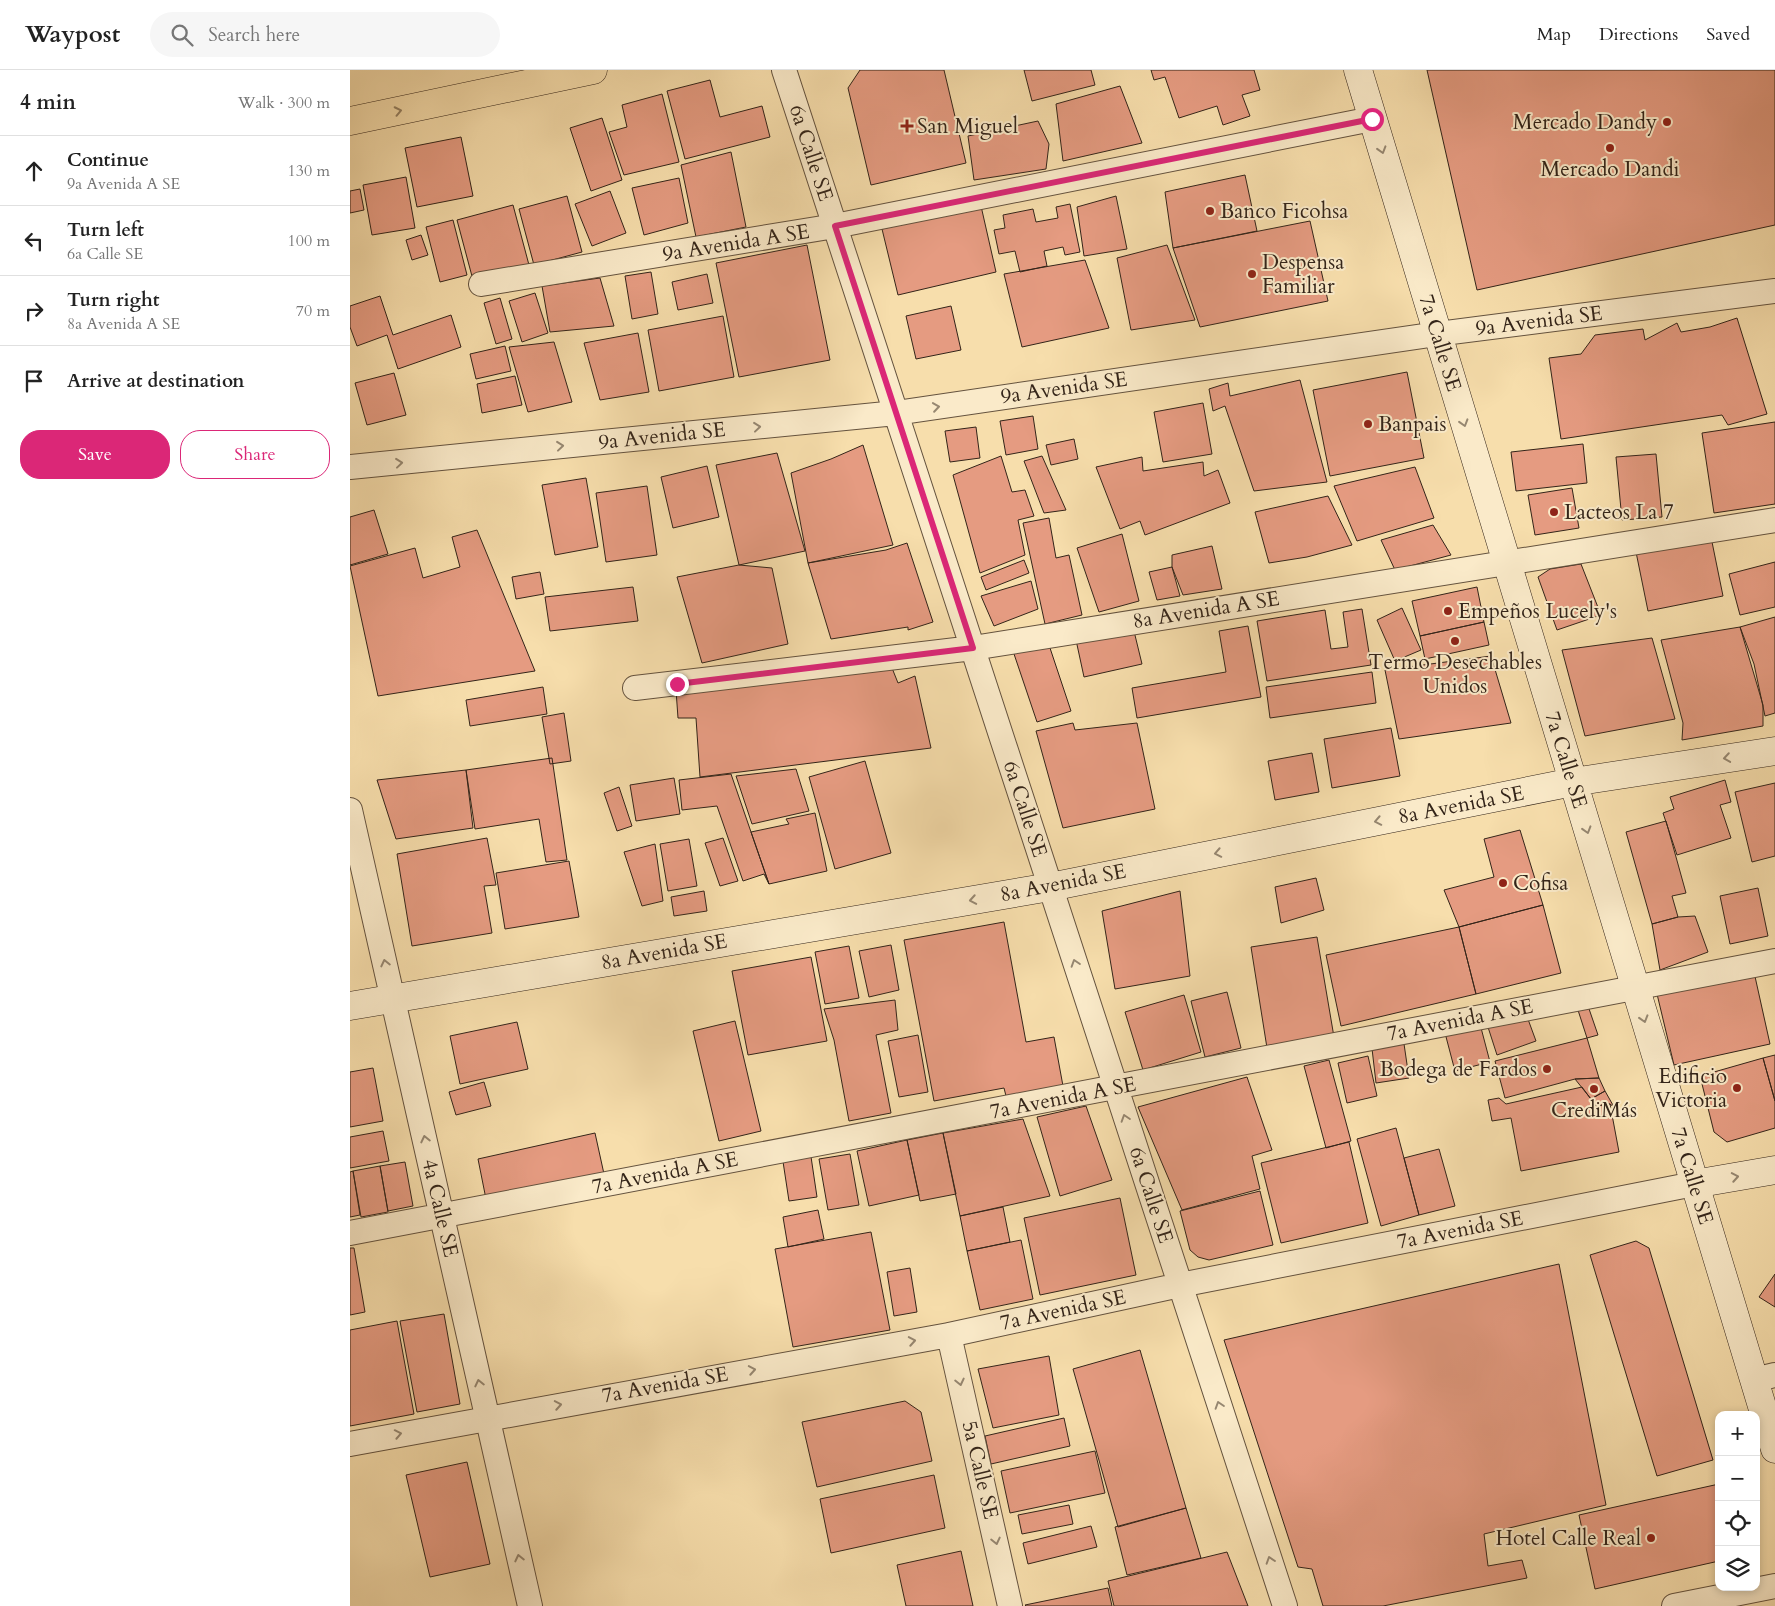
<!DOCTYPE html>
<html lang="en">
<head>
<meta charset="utf-8">
<style>
	:root { --surface:#fff; --page:#f6f6f6; --text:#222; --muted:#767676; --line:#e0e0e0; --accent:#db2777 }
	body { margin:0; font-family:Cardo,serif; background:var(--page); color:var(--text) }
	.controls { position:absolute; right:15px; bottom:15px; display:grid; overflow:hidden; border-radius:10px; box-shadow:0 2px 8px #0003 }
	.controls button { width:45px; height:45px; display:grid; place-items:center; padding:0; border:0; border-bottom:1px solid var(--line); background:var(--surface); color:var(--text); font:25px sans-serif }
	.stop { position:absolute; width:15px; height:15px; margin:-11px; border:4px solid #db2777; border-radius:50%; background:#fff }
	.stop.end { background:#db2777; border-color:#fff; box-shadow:0 1px 5px #0008 }
	.list { margin:0; padding:0; list-style:none }
	h2 { display:flex; justify-content:space-between; align-items:center; height:65px; margin:0; padding:0 20px; font-size:21px }
	h2 small { font-size:16px; font-weight:400; color:var(--muted) }
	.list li { display:grid; grid-template-columns:32px 1fr auto; gap:15px; align-items:center; box-sizing:border-box; height:70px; padding:0 20px; border-top:1px solid var(--line) }
	.list b { display:block; font-size:19px; white-space:nowrap }
	.list p { margin:0; font-size:16px; white-space:nowrap; color:var(--muted) }
	.list em { font-size:16px; font-style:normal; color:var(--muted) }
	.actions { display:flex; gap:10px; padding:15px 20px }
	.actions a { flex:1; padding:11px 0; border:1px solid var(--accent); border-radius:20px; text-align:center; font-size:18px; color:var(--accent) }
	.actions .main { background:var(--accent); color:#fff }
	.icon { flex:none; width:28px; height:28px; fill:none; stroke:currentColor; stroke-width:2; stroke-linecap:round; stroke-linejoin:round }
	.map { position:relative; flex:none; width:1425px; height:1536px; overflow:hidden }
	header { display:flex; align-items:center; gap:30px; box-sizing:border-box; height:70px; padding:0 25px; background:var(--surface); border-bottom:1px solid var(--line) }
	header strong { font-size:24px }
	nav { display:flex; gap:28px; margin-inline-start:auto; font-size:18px }
	.search { width:350px; height:45px; background:var(--page); display:flex; align-items:center; gap:12px; box-sizing:border-box; padding:0 18px; border-radius:28px; color:var(--muted); font-size:19px }
	main { display:flex }
	aside { flex:1; background:var(--surface) }
	.map>svg:first-child { display:block }
	.building { fill:#e59b81; stroke:#332419 }
	.lines { fill:none; stroke-linecap:round; stroke-linejoin:round }
	.street-casing { stroke:#64523e; stroke-width:26 }
	.secondary-casing { stroke:#332419; stroke-width:29 }
	.highway-casing { stroke:#332419; stroke-width:29 }
	.street { stroke:#faeac9; stroke-width:24 }
	.secondary { stroke:#faeac9; stroke-width:28 }
	.highway { stroke:#f7deac; stroke-width:28 }
	.oneway { stroke:#958162 }
	.oneway2 { stroke:#968771 }
	.route { stroke:#db2777; stroke-width:6 }
	.poi-dot { fill:#8f2418; stroke:#faeac9; stroke-width:2 }
	.labels { text-anchor:middle; dominant-baseline:central; stroke-width:4; stroke-linejoin:round; paint-order:stroke }
	.poi-label { font-size:21px; fill:#332419; stroke:#faeac9; text-anchor:start }
	.street-label { font-size:21px; fill:#332419; stroke:#faeac9 }
</style>
</head>
<body>
<header>
<strong>Waypost</strong>
<div class="search"><svg class="icon" aria-label="search" viewBox="0 0 24 24"><circle cx="10" cy="10" r="6"/><path d="M15 15l6 6"/></svg>Search here</div>
<nav><a>Map</a><a>Directions</a><a>Saved</a></nav>
</header>
<main>
<aside>
<h2>4 min<small>Walk · 300 m</small></h2>
<ul class="list">
<li><svg class="icon" aria-label="ahead" viewBox="0 0 24 24"><path d="M12 20V5M6 11l6-6 6 6"/></svg><div><b>Continue</b><p>9a Avenida A SE</p></div><em>130 m</em></li>
<li><svg class="icon" aria-label="left" viewBox="0 0 24 24"><path d="M17 20v-9H6M10 6l-5 5 5 5"/></svg><div><b>Turn left</b><p>6a Calle SE</p></div><em>100 m</em></li>
<li><svg class="icon" aria-label="right" viewBox="0 0 24 24"><path d="M7 20v-9h11M14 6l5 5-5 5"/></svg><div><b>Turn right</b><p>8a Avenida A SE</p></div><em>70 m</em></li>
<li><svg class="icon" aria-label="arrive" viewBox="0 0 24 24"><path d="M6 21V4h12l-3 4 3 4H6"/></svg><div><b>Arrive at destination</b></div></li>
</ul>
<div class="actions"><a class="main">Save</a><a>Share</a></div>
</aside>
<div class="map">
<svg width="1425" height="1536" viewBox="0 0 1425 1536">
	<rect width="100%" height="100%" fill="#f7deac"/>
	<filter id="stains"><feTurbulence type="fractalNoise" baseFrequency=".004" numOctaves="4"/><feColorMatrix values="0 0 0 0 .2 0 0 0 0 .09 0 0 0 0 .02 0 0 0 .5 -.17"/></filter>
	<radialGradient id="worn" r=".72"><stop offset=".6" stop-color="#630" stop-opacity="0"/><stop offset="1" stop-color="#630" stop-opacity=".3"/></radialGradient>
	<path class="building" d="M510,0H594L616,93L521,115L498,18Z
		M674,0H741L745,15L682,31Z
		M801,0H904L910,20L892,25L900,46L873,55L867,36L829,48L815,7L804,10Z
		M1077,0H1425V155L1127,220Z
		M360,10L370,47L412,36L420,67L335,89L317,21Z
		M770,16L792,73L713,91L706,34Z
		M312,24L329,92L274,105L259,62L277,57L272,35Z
		M252,48L272,110L241,121L220,58Z
		M688,51L699,74L696,99L624,110L618,66Z
		M111,67L123,126L67,137L55,78Z
		M381,82L396,157L346,167L331,95Z
		M895,105L907,161L823,178L815,122Z
		M56,107L65,158L22,165L13,115Z
		M329,108L338,153L294,165L282,118Z
		M10,119L14,140L0,143V121Z
		M260,121L276,163L242,176L225,134Z
		M217,126L232,182L184,195L169,139Z
		M766,126L777,179L734,186L727,137Z
		M720,134L730,182L715,185L713,177L694,181L697,196L670,202L665,181L649,184L644,160L655,158L653,145L683,139L686,152L708,148L706,137Z
		M163,135L179,195L123,210L107,150Z
		M631,136L646,202L548,225L532,159Z
		M103,150L117,205L90,212L76,157Z
		M960,151L978,231L850,257L823,178Z
		M71,165L78,185L62,190L56,170Z
		M457,175L480,290L389,307L366,193Z
		M817,175L845,250L781,260L767,188Z
		M735,190L759,258L672,277L654,204Z
		M301,202L308,244L282,249L275,206Z
		M357,204L363,233L328,240L322,212Z
		M250,208L264,256L200,262L192,216Z
		M185,223L198,263L172,272L159,231Z
		M30,226L43,265L101,245L111,277L48,299L37,265L7,276L0,257V236Z
		M150,228L162,269L146,274L134,233Z
		M601,236L611,280L566,289L556,246Z
		M373,246L384,307L309,321L298,260Z
		M1387,248L1417,344L1378,355L1372,345L1211,369L1199,288L1231,284L1245,265L1293,259L1295,270L1327,253L1331,262L1360,257Z
		M288,263L299,322L250,330L234,273Z
		M204,272L222,332L178,342L159,277Z
		M155,276L161,301L126,309L120,284Z
		M1057,302L1074,388L980,406L963,320Z
		M44,303L56,345L17,355L5,313Z
		M165,306L172,335L132,343L127,314Z
		M950,310L977,412L904,421L875,336L863,341L859,319L878,313L880,326Z
		M853,333L862,384L813,392L804,342Z
		M683,346L688,379L656,385L650,351Z
		M1425,352V434L1364,443L1352,363Z
		M626,357L630,388L600,392L595,361Z
		M724,369L728,389L701,395L696,375Z
		M1233,374L1237,413L1166,421L1161,382Z
		M513,375L543,475L458,493L441,403L481,389Z
		M427,383L455,481L389,495L366,395Z
		M1306,384L1312,447L1272,450L1266,387Z
		M651,386L662,422L675,420L684,446L668,450L675,485L630,503L603,405Z
		M692,386L716,440L694,443L674,391Z
		M792,387L793,401L853,392L854,406L868,400L880,433L795,465L790,451L770,459L746,397Z
		M357,396L369,447L323,458L311,407Z
		M1065,397L1084,448L1007,471L984,416Z
		M236,408L248,477L205,485L192,415Z
		M297,416L307,485L256,492L246,423Z
		M1222,418L1229,458L1185,465L1178,425Z
		M978,426L1002,475L957,487L919,493L905,442Z
		M24,440L38,484L0,495V447Z
		M699,448L706,488L719,485L732,545L695,554L673,453Z
		M1083,455L1101,485L1045,500L1031,470Z
		M127,460L185,601L28,626L0,496L65,478L73,508L110,497L102,467Z
		M772,464L789,531L749,542L727,478Z
		M1361,467L1373,526L1298,541L1286,482Z
		M557,473L583,552L558,560V557L481,569L458,493L536,480Z
		M862,476L872,519L833,525L822,497V485Z
		M674,490L679,503L636,520L631,507Z
		M1425,492V537L1390,545L1379,504Z
		M1231,494L1251,545L1207,560L1188,507L1200,499Z
		M389,495L422,498L438,574L352,593L327,507Z
		M822,497L830,526L807,530L799,502Z
		M190,502L194,524L166,529L162,507Z
		M681,511L688,539L644,556L631,526Z
		M283,517L288,551L200,561L195,527Z
		M1127,517L1134,552L1070,566L1062,531Z
		M1052,538L1071,580L1045,591L1027,550Z
		M1012,539L1021,595L917,611L907,551L975,540L981,579L998,577L993,542Z
		M1425,547V643L1415,646L1404,594L1390,557Z
		M1134,552L1139,575L1075,589L1070,566Z
		M898,556L911,627L787,648L782,618L876,602L869,561Z
		M783,557L792,594L734,607L726,570Z
		M1390,557L1413,635V656L1332,670L1333,653L1311,570Z
		M1302,568L1325,649L1235,666L1212,580Z
		M697,569L721,641L687,652L663,581Z
		M1141,586L1161,653L1049,669L1035,600Z
		M542,598L548,613L565,606L581,678L350,707L346,648H328L326,620Z
		M1022,602L1026,633L920,648L916,617Z
		M193,617L197,644L120,656L116,630Z
		M214,643L221,691L200,694L192,647Z
		M723,653L725,660L787,653L805,739L713,758L686,661Z
		M1041,658L1050,706L982,718L974,669Z
		M962,683L969,722L925,730L918,691Z
		M202,688L217,790L196,792L189,749L125,759L116,700Z
		M515,691L541,783L485,799L459,707Z
		M446,699L459,741L402,754L386,706Z
		M116,700L123,758L46,769L27,710Z
		M381,704L401,762L419,814L414,804L393,811L367,736L332,740L329,710Z
		M324,708L330,744L286,751L280,715Z
		M1375,710L1381,732L1370,735L1381,768L1327,785L1313,743L1324,739L1320,727Z
		M1425,713V786L1402,792L1385,722Z
		M269,717L282,756L267,761L254,723Z
		M465,743L477,801L419,814L401,762L439,754L436,749Z
		M1316,751L1336,823L1322,826L1328,847L1302,854L1276,762Z
		M1170,760L1193,835L1109,857L1094,820L1144,807L1134,769Z
		M137,768L146,815L134,816L142,863L62,876L47,784Z
		M373,768L388,811L370,816L355,773Z
		M339,769L347,816L318,821L310,774Z
		M305,774L313,831L292,836L274,782Z
		M219,791L229,847L155,859L146,803Z
		M966,808L974,840L931,853L925,817Z
		M1408,818L1418,866L1380,874L1370,826Z
		M354,821L357,841L324,846L321,827Z
		M830,821L840,906L765,919L752,841Z
		M1193,835L1211,903L1126,924L1109,857Z
		M1345,846L1358,882L1310,900L1302,854L1328,847Z
		M654,852L676,972L704,967L713,1016L656,1026L654,1018L584,1031L554,870Z
		M1109,857L1126,924L991,956L976,885Z
		M967,867L984,967L917,978L901,877Z
		M541,875L549,920L519,927L509,881Z
		M499,876L509,928L475,934L465,882Z
		M461,887L477,971L398,985L382,901Z
		M1404,902L1420,974L1324,995L1307,924Z
		M877,922L891,978L855,987L841,931Z
		M834,925L851,982L793,1000L775,942Z
		M545,930L548,960L526,965L541,1043L499,1051L484,970L474,939Z
		M1237,933L1248,965L1237,968L1227,937Z
		M1175,941L1186,971L1147,985L1137,954Z
		M385,951L411,1061L369,1071L343,961Z
		M167,952L178,999L110,1014L100,966Z
		M1130,954L1140,992L1105,1001L1095,963Z
		M568,965L578,1022L549,1027L538,971Z
		M1053,967L1059,1008L1026,1013L1021,970Z
		M1237,968L1249,1008L1225,1009L1155,1028L1145,991Z
		M1425,985V1031L1413,988Z
		M1018,986L1027,1026L997,1033L988,993Z
		M1413,988L1425,1031V1058L1377,1072L1364,1062L1350,1006Z
		M979,990L1001,1071L976,1078L954,996Z
		M23,998L33,1051L0,1057V1002Z
		M897,1007L922,1080L902,1086L910,1119L832,1140L788,1037Z
		M1249,1008L1255,1021L1241,1029L1225,1009Z
		M134,1012L141,1036L106,1045L99,1022Z
		M1232,1017L1246,1036L1260,1034L1269,1082L1171,1101L1161,1048L1142,1051L1138,1030L1149,1028L1156,1034Z
		M1255,1021L1264,1037L1260,1034L1246,1036L1241,1029Z
		M736,1036L762,1110L710,1126L687,1047Z
		M673,1049L700,1126L610,1146L593,1063Z
		M1046,1058L1069,1145L1031,1156L1007,1069Z
		M33,1061L39,1091L0,1098V1067Z
		M245,1063L254,1104L136,1129L128,1089Z
		M593,1063L606,1124L570,1131L557,1070Z
		M557,1070L569,1125L519,1136L507,1081Z
		M999,1072L1018,1153L931,1173L911,1093Z
		M1089,1079L1105,1136L1069,1145L1054,1088Z
		M460,1080L467,1127L439,1131L432,1085Z
		M500,1084L509,1135L478,1140L469,1089Z
		M55,1092L63,1136L38,1141L30,1096Z
		M30,1096L38,1142L11,1147L3,1101Z
		M3,1101L10,1145L0,1147V1102Z
		M910,1121L923,1175L859,1190L848,1187L840,1180L830,1141Z
		M770,1128L786,1205L690,1225L674,1148Z
		M653,1137L660,1172L617,1181L610,1146Z
		M468,1140L474,1169L438,1177L433,1147Z
		M521,1162L540,1260L443,1277L425,1179Z
		M671,1170L683,1229L630,1240L617,1181Z
		M1286,1171L1299,1178L1363,1390L1307,1406L1240,1185Z
		M0,1178H4L15,1242L0,1245Z
		M1209,1194L1256,1435L1134,1464L1138,1496L1172,1490L1177,1508L1033,1536H973L962,1499L948,1497L874,1270Z
		M560,1198L567,1242L544,1246L537,1202Z
		M1425,1204V1237L1409,1227Z
		M94,1244L110,1334L67,1342L50,1251Z
		M47,1251L64,1344L0,1356V1260Z
		M790,1280L836,1438L768,1457L723,1299Z
		M699,1286L709,1345L643,1358L628,1299Z
		M555,1331L571,1342L582,1391L467,1417L452,1352Z
		M714,1348L720,1376L641,1394L635,1366Z
		M745,1381L755,1423L660,1443L651,1401Z
		M117,1392L140,1494L80,1507L56,1405Z
		M584,1405L595,1458L481,1483L470,1429Z
		M1369,1414V1491L1245,1519L1229,1445Z
		M719,1435L723,1454L672,1464L668,1445Z
		M836,1438L851,1488L777,1505L765,1457Z
		M741,1456L747,1477L678,1494L673,1473Z
		M611,1481L623,1536H556L547,1495Z
		M877,1482L898,1536H764L758,1511Z
		M758,1518L762,1536H676L675,1535Z"/>
	<g class="lines">
		<defs>
			<path id="street" d="M434,0L935,1536
				M131,214L485,156L1022,49
				M0,397L546,343L1087,264L1425,221
				M285,618L623,578L1425,450
				M0,740L180,1536
				M0,1163L1425,891
				M599,1265L660,1536
				M1404,1310L1425,1305
				M0,1374L599,1265L830,1215L1344,1114
				M1324,1536L1425,1516"/>
			<path id="secondary" d="M1008,0L1425,1379
				M0,936L700,817L1223,712L1425,681
				M1344,1114L1425,1100"/>
			<path id="highway" d="M0,51L243,0"/>
		</defs>
		<use href="#street" class="street-casing"/>
		<use href="#secondary" class="secondary-casing"/>
		<use href="#highway" class="highway-casing"/>
		<use href="#street" class="street"/>
		<use href="#secondary" class="secondary"/>
		<use href="#highway" class="highway"/>
	</g>
	<defs><path id="oneway-chevron" d="M-2-3.5L2.5 0L-2 3.5" fill="none" stroke-width="1.6" stroke-linecap="round" stroke-linejoin="round" transform="scale(1.25)"/></defs>
	<use class="oneway" href="#oneway-chevron" transform="translate(48 41) rotate(-12)"/>
	<g class="oneway2">
		<use href="#oneway-chevron" transform="translate(1032 80) rotate(73)"/>
		<use href="#oneway-chevron" transform="translate(586 337) rotate(-8)"/>
		<use href="#oneway-chevron" transform="translate(1114 353) rotate(73)"/>
		<use href="#oneway-chevron" transform="translate(407 357) rotate(-6)"/>
		<use href="#oneway-chevron" transform="translate(210 376) rotate(-6)"/>
		<use href="#oneway-chevron" transform="translate(49 393) rotate(-6)"/>
		<use href="#oneway-chevron" transform="translate(1377 688) rotate(171)"/>
		<use href="#oneway-chevron" transform="translate(1028 751) rotate(169)"/>
		<use href="#oneway-chevron" transform="translate(1237 760) rotate(73)"/>
		<use href="#oneway-chevron" transform="translate(868 783) rotate(169)"/>
		<use href="#oneway-chevron" transform="translate(623 830) rotate(170)"/>
		<use href="#oneway-chevron" transform="translate(35 893) rotate(-103)"/>
		<use href="#oneway-chevron" transform="translate(725 893) rotate(-108)"/>
		<use href="#oneway-chevron" transform="translate(1294 949) rotate(73)"/>
		<use href="#oneway-chevron" transform="translate(775 1048) rotate(-108)"/>
		<use href="#oneway-chevron" transform="translate(75 1069) rotate(-103)"/>
		<use href="#oneway-chevron" transform="translate(1385 1107) rotate(-10)"/>
		<use href="#oneway-chevron" transform="translate(562 1271) rotate(-10)"/>
		<use href="#oneway-chevron" transform="translate(402 1300) rotate(-10)"/>
		<use href="#oneway-chevron" transform="translate(610 1312) rotate(77)"/>
		<use href="#oneway-chevron" transform="translate(129 1313) rotate(-103)"/>
		<use href="#oneway-chevron" transform="translate(208 1335) rotate(-10)"/>
		<use href="#oneway-chevron" transform="translate(869 1335) rotate(-108)"/>
		<use href="#oneway-chevron" transform="translate(48 1364) rotate(-11)"/>
		<use href="#oneway-chevron" transform="translate(646 1471) rotate(77)"/>
		<use href="#oneway-chevron" transform="translate(169 1488) rotate(-103)"/>
		<use href="#oneway-chevron" transform="translate(920 1490) rotate(-108)"/>
	</g>
	<g class="lines">
		<path class="route" d="M327,614L623,578L485,156L1022,49"/>
	</g>
	<g class="poi-dot">
		<circle cx="1317" cy="52" r="5"/>
		<path d="M554.5 48.5h5v5h5v5h-5v5h-5v-5h-5v-5h5z"/>
		<circle cx="1260" cy="78" r="5"/>
		<circle cx="860" cy="141" r="5"/>
		<circle cx="902" cy="204" r="5"/>
		<circle cx="1018" cy="354" r="5"/>
		<circle cx="1204" cy="442" r="5"/>
		<circle cx="1098" cy="541" r="5"/>
		<circle cx="1105" cy="571" r="5"/>
		<circle cx="1153" cy="813" r="5"/>
		<circle cx="1197" cy="999" r="5"/>
		<circle cx="1387" cy="1018" r="5"/>
		<circle cx="1244" cy="1019" r="5"/>
		<circle cx="1301" cy="1468" r="5"/>
	</g>
	<g class="labels">
		<g class="poi-label">
			<text x="1307" y="52" text-anchor="end">Mercado Dandy</text>
			<text x="567" y="56">San Miguel</text>
			<text x="1260" y="99" text-anchor="middle">Mercado Dandi</text>
			<text x="870" y="141">Banco Ficohsa</text>
			<text x="912" y="192">Despensa<tspan x="912" dy="24">Familiar</tspan></text>
			<text x="1028" y="354">Banpais</text>
			<text x="1214" y="442">Lacteos La 7</text>
			<text x="1108" y="541">Empeños Lucely's</text>
			<text x="1105" y="592" text-anchor="middle">Termo Desechables<tspan x="1105" dy="24">Unidos</tspan></text>
			<text x="1163" y="813">Cofisa</text>
			<text x="1187" y="999" text-anchor="end">Bodega de Fardos</text>
			<text x="1377" y="1006" text-anchor="end">Edificio<tspan x="1377" dy="24">Victoria</tspan></text>
			<text x="1244" y="1040" text-anchor="middle">CrediMás</text>
			<text x="1291" y="1468" text-anchor="end">Hotel Calle Real</text>
		</g>
		<g class="street-label">
			<text transform="translate(461 83) rotate(72)">6a Calle SE</text>
			<text transform="translate(386 173) rotate(-9)">9a Avenida A SE</text>
			<text transform="translate(1189 251) rotate(-7)">9a Avenida SE</text>
			<text transform="translate(1090 273) rotate(73)">7a Calle SE</text>
			<text transform="translate(714 318) rotate(-8)">9a Avenida SE</text>
			<text transform="translate(312 366) rotate(-6)">9a Avenida SE</text>
			<text transform="translate(856 540) rotate(-9)">8a Avenida A SE</text>
			<text transform="translate(1216 690) rotate(73)">7a Calle SE</text>
			<text transform="translate(1111 735) rotate(-11)">8a Avenida SE</text>
			<text transform="translate(675 739) rotate(72)">6a Calle SE</text>
			<text transform="translate(713 813) rotate(-11)">8a Avenida SE</text>
			<text transform="translate(314 882) rotate(-10)">8a Avenida SE</text>
			<text transform="translate(1110 950) rotate(-11)">7a Avenida A SE</text>
			<text transform="translate(713 1028) rotate(-11)">7a Avenida A SE</text>
			<text transform="translate(315 1103) rotate(-11)">7a Avenida A SE</text>
			<text transform="translate(1342 1106) rotate(73)">7a Calle SE</text>
			<text transform="translate(801 1125) rotate(72)">6a Calle SE</text>
			<text transform="translate(90 1138) rotate(77)">4a Calle SE</text>
			<text transform="translate(1110 1160) rotate(-11)">7a Avenida SE</text>
			<text transform="translate(713 1240) rotate(-12)">7a Avenida SE</text>
			<text transform="translate(315 1315) rotate(-10)">7a Avenida SE</text>
			<text transform="translate(630 1400) rotate(77)">5a Calle SE</text>
		</g>
	</g>
	<rect width="100%" height="100%" filter="url(#stains)"/>
	<rect width="100%" height="100%" fill="url(#worn)"/>
</svg>
<div class="controls">
<button>+</button>
<button>−</button>
<button><svg class="icon" aria-label="locate" viewBox="0 0 24 24"><circle cx="12" cy="12" r="6"/><path d="M12 2v4M12 18v4M2 12h4M18 12h4"/></svg></button>
<button><svg class="icon" aria-label="layers" viewBox="0 0 24 24"><path d="M12 4l9 5-9 5-9-5zM3 14l9 5 9-5"/></svg></button>
</div>
<div class="stop" style="left:1022px;top:49px"></div>
<div class="stop end" style="left:327px;top:614px"></div>
</div>
</main>
</body>
</html>
